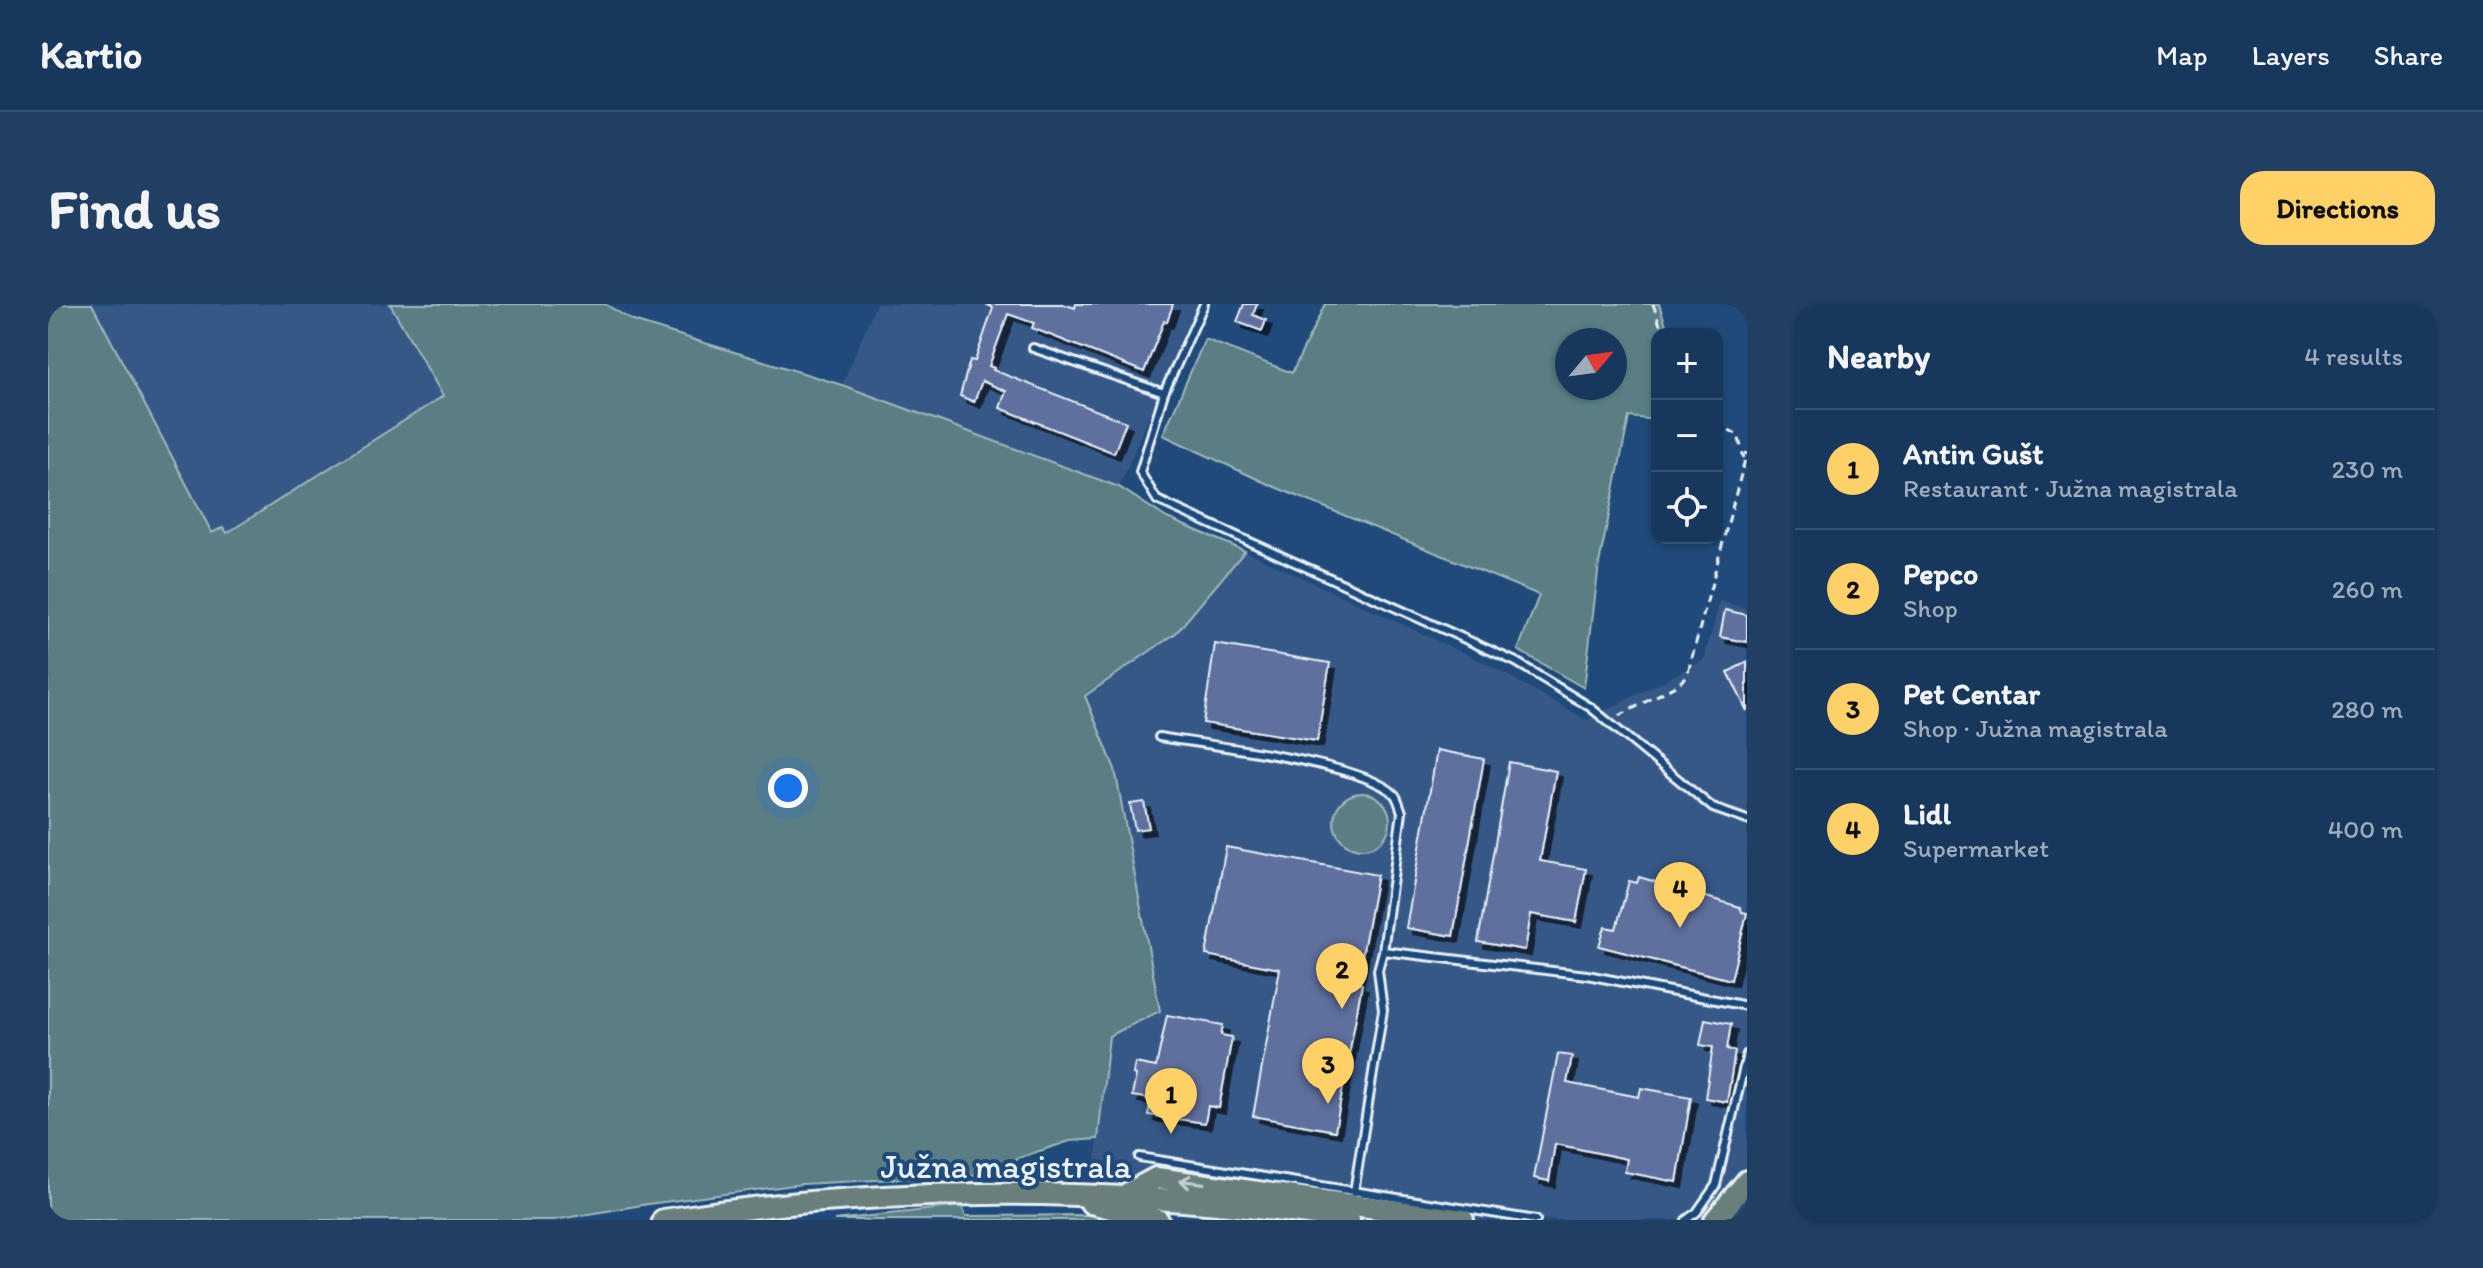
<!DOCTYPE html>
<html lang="en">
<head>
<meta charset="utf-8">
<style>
	:root { --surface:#17385c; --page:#203f62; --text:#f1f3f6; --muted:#9eacbb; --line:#365272; --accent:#ffd166 }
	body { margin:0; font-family:Itim,sans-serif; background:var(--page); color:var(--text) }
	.controls { position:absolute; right:24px; top:24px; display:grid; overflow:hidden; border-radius:16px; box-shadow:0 2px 6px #0004 }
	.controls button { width:72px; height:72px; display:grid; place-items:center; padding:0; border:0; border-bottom:2px solid var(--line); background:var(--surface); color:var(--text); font:40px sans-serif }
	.compass { position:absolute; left:1507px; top:24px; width:72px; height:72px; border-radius:50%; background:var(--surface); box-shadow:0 2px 6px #0004; rotate:61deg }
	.you { position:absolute; left:740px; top:484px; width:28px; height:28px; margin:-20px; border:6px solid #fff; border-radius:50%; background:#1a73e8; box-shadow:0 0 0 12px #1a73e833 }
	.badge { display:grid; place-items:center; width:52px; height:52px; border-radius:50%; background:var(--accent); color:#111; font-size:26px; font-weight:700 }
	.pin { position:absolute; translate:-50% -66px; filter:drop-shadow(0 2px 4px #0008) }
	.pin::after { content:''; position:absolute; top:42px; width:28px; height:24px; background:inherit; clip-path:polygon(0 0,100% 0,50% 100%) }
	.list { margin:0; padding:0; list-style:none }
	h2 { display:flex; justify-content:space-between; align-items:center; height:104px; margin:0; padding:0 32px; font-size:34px }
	h2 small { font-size:26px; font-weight:400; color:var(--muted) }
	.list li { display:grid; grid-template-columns:52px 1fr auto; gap:24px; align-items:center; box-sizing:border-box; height:120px; padding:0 32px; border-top:2px solid var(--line) }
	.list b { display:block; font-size:30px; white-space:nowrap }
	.list p { margin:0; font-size:26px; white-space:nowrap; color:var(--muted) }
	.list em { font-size:26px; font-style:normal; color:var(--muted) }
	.icon { flex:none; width:44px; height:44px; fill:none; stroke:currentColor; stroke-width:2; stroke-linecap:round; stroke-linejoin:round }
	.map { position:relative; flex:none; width:1699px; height:916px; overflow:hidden; border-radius:24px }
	header { display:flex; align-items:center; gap:48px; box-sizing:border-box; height:112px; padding:0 40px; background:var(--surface); border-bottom:2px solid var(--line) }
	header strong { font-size:38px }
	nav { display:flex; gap:44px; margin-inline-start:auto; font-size:28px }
	.intro { display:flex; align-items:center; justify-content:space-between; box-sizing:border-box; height:192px; padding:0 48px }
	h1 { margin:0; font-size:56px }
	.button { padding:20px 36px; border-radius:24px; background:var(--accent); color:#111; font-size:28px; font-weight:700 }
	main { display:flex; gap:48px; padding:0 48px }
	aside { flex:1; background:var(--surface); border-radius:24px; box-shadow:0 2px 6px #0004 }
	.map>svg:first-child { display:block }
	.built { fill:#365887 }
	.green { fill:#5a7e83; stroke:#a1b8be; stroke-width:2; fill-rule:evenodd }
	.building { fill:#5e6f9e; stroke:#e8f1f8; stroke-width:2; filter:url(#shadow) }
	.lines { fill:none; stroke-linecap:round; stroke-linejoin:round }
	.lane-casing { stroke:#e8f1f8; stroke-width:12 }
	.secondary-casing { stroke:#e8f1f8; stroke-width:24 }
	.primary-casing { stroke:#e8f1f8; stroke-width:26 }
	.path { stroke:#e8f1f8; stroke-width:3; stroke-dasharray:8 6; stroke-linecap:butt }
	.lane { stroke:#1f4a7a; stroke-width:6 }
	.secondary { stroke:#1f4a7a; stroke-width:18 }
	.primary { stroke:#6b7f7c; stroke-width:20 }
	.oneway { stroke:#c2cfd3 }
	.labels { text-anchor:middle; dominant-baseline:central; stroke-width:8; stroke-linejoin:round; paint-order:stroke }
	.street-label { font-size:34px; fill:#e8f1f8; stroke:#1f4a7a }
</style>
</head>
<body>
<header>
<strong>Kartio</strong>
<nav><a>Map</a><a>Layers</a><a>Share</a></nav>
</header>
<div class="intro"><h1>Find us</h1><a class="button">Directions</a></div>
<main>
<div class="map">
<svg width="1699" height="916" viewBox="0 0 1699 916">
	<defs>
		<filter id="shadow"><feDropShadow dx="6" dy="6" stdDeviation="0" flood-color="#0009"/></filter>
	</defs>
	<rect width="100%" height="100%" fill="#1f4a7a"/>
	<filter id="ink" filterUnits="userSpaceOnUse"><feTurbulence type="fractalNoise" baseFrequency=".0125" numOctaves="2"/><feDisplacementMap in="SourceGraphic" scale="16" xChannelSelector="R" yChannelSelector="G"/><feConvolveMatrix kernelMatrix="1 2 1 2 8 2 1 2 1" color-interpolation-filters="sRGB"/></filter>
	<g filter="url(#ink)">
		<path class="built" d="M44,0H342L395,92L178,229H164Z
			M828,0H1148L1071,183L794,81Z
			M1197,247L1439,360L1539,416L1656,356L1672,297L1699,305V887L1694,916H1357L1045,882L1061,732L1111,707L1067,465L1036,392L1128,329Z"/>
		<path class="green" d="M0,0H44L164,229L175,223L179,229L395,92L342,0H557L585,17L794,81L1071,183L1119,214L1197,247L1128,329L1037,392L1067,465L1112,707L1061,732L1050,835L1022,837L970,854L960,869L754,880L600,900L506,916H0Z
			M1277,0H1611L1621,30H1609V116L1581,113L1551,260L1536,384L1470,346L1491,291L1222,181L1115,131L1157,35L1244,69ZM1567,36V84H1519V36Z
			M1286 517a28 28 0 1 1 56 0a28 28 0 1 1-56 0Z
			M914,902L918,912L1036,911L1096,916H786Z"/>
		<path class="building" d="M938,0H1015L1027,4L1028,0H1125L1119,18L1116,17L1096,68L984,24L986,19L960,10L941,62L946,64L945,66L1078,118L1066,149L952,104L958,87L934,77L926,98L912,92L922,56L927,57L945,4Z
			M1196,0H1209L1205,11L1218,16L1214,27L1189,18Z
			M1677,306L1699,311V338L1672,333Z
			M1167,340L1282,359L1269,437L1155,419Z
			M1699,358V407L1680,368Z
			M1389,446L1436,455L1405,632L1358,624Z
			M1461,458L1508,467L1492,557L1538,565L1528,618L1483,610L1477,646L1430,638Z
			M1096,498L1101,524L1087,526L1082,500Z
			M1178,543L1329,571L1309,679L1314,680L1287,827L1205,812L1232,665L1158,651Z
			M1591,573L1692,603L1694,608L1699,609L1683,676L1551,642L1557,623L1568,625L1581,577L1589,579Z
			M1119,711L1175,721L1173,731L1184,733L1171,804L1160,802L1157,819L1100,811L1103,795L1084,792L1088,771L1085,770L1087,759L1108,763Z
			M1657,715L1683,720L1679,745L1687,747L1679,798L1657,794L1665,743L1652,741Z
			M1510,750L1524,752L1519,779L1591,793L1593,784L1643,793L1629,878L1577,868L1579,855L1507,840L1501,877L1486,874Z"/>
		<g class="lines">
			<defs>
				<path id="lane" d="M1156,0L1116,89L1092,168L1109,196L1468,358L1542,403L1665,504L1699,516
					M985,44L1116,89
					M1111,433C1160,441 1318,459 1347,491C1350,495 1352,503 1354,508L1335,647L1330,666L1335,706L1306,888
					M1335,647L1539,671L1699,702
					M1091,853L1488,916
					M1638,916L1649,908L1668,881L1699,750"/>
				<path id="secondary" d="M1692,916L1699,894"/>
				<path id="primary" d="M1075,892L1108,874L1415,916
					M1043,899L1110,916
					M615,916C842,880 1073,882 1301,916
					M1667,916L1699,877"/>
			</defs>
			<use href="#lane" class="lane-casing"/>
			<use href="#secondary" class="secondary-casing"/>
			<use href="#primary" class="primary-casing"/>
			<path class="path" d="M1605,0L1615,30
				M1669,119L1690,131L1696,154
				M1571,412L1629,381L1639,372L1699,148"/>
			<use href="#lane" class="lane"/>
			<use href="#secondary" class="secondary"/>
			<use href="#primary" class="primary"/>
		</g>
		<defs><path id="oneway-shaft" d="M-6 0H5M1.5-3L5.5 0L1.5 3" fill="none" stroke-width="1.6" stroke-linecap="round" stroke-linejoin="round" transform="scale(2)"/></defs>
		<use class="oneway" href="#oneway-shaft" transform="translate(1144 878) rotate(-173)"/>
	</g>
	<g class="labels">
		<g class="street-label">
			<text x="958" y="862">Južna magistrala</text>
		</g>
	</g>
</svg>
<div class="controls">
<button>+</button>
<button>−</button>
<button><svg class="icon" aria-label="locate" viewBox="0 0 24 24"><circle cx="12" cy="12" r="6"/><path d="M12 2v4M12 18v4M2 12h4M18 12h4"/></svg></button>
</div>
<svg class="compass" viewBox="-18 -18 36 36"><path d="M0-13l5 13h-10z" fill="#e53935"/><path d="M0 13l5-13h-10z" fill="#9eacbb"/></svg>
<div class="you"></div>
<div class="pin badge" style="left:1123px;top:830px">1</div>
<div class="pin badge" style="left:1294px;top:705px">2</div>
<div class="pin badge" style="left:1280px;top:800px">3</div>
<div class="pin badge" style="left:1632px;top:624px">4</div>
</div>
<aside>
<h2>Nearby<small>4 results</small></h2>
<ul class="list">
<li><span class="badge">1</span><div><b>Antin Gušt</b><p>Restaurant · Južna magistrala</p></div><em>230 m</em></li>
<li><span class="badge">2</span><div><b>Pepco</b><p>Shop</p></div><em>260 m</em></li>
<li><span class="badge">3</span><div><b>Pet Centar</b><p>Shop · Južna magistrala</p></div><em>280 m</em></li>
<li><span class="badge">4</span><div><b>Lidl</b><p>Supermarket</p></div><em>400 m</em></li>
</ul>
</aside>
</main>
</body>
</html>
